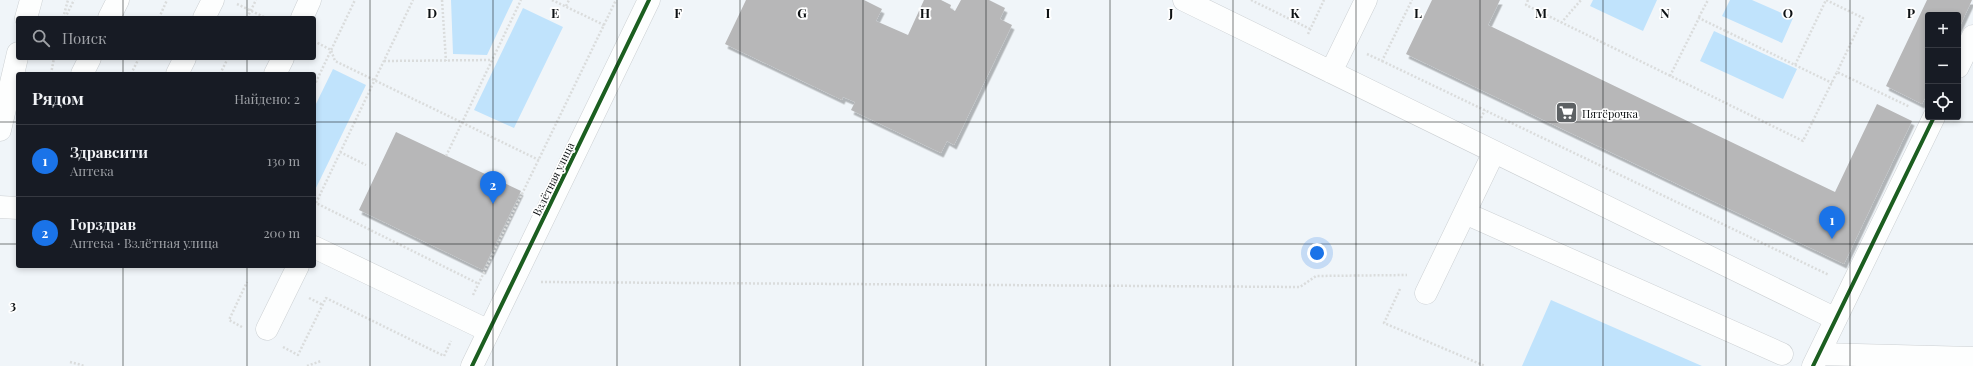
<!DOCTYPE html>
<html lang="ru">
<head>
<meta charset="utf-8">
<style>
	:root { --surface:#171b24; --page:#20242c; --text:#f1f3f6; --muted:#9ea1a6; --line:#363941; --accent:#1a73e8 }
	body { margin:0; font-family:"Playfair Display",serif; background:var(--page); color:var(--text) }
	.controls { position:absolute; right:12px; top:12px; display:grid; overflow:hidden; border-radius:4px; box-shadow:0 2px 6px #0003 }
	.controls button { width:36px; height:36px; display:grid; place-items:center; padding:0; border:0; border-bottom:1px solid var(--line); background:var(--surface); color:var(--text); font:20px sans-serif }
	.you { position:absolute; left:1317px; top:253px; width:14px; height:14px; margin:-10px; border:3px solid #fff; border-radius:50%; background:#1a73e8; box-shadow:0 0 0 6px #1a73e833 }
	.badge { display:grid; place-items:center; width:26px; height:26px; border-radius:50%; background:var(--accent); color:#fff; font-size:13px; font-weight:700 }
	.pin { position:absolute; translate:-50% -33px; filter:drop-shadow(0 1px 2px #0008) }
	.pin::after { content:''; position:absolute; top:21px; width:14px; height:12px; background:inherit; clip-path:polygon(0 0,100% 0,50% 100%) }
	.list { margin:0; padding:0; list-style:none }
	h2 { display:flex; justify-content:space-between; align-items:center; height:52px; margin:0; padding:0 16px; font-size:17px }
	h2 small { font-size:13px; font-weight:400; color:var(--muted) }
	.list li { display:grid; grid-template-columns:26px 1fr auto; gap:12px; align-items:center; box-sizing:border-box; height:72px; padding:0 16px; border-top:1px solid var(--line) }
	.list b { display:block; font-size:15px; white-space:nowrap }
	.list p { margin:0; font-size:13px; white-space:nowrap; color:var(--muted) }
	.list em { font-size:13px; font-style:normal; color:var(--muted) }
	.icon { flex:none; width:22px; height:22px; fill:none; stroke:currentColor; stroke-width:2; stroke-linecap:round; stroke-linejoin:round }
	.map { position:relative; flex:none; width:1973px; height:366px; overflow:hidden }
	.search { position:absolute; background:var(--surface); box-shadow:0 2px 6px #0003; left:16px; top:16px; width:300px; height:44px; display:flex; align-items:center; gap:10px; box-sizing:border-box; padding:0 14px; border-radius:4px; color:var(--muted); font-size:15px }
	.panel { position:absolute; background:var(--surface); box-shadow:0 2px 6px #0003; left:16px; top:72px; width:300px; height:196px; border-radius:4px }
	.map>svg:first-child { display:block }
	.green { fill:#c0e3fc }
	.building { fill:#b7b7b8; filter:url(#shadow) }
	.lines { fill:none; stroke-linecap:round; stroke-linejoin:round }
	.minor-casing { stroke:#ccd0d3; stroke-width:23 }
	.path { stroke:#dadcdc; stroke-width:2.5; stroke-dasharray:2 2; stroke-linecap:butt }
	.minor { stroke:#fdfefe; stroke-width:22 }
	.cycleway-casing { stroke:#fff; stroke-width:6 }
	.cycleway { stroke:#1b5e20; stroke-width:4 }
	.grid { fill:none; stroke:#0e1214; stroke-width:1; stroke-opacity:0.55 }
	.labels { text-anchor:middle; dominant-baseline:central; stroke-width:3.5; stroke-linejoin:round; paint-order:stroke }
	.poi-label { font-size:11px; fill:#0e1214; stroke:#fff; text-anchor:start }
	.street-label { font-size:11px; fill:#0e1214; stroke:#fff }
	.grid-label { font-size:13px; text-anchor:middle; font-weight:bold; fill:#0e1214; stroke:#fff; stroke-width:3.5; stroke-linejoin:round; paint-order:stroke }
</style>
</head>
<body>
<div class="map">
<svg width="1973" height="366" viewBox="0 0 1973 366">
	<defs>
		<filter id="shadow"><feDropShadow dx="2.5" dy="4.5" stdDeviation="0" flood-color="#0004"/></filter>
	</defs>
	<rect width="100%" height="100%" fill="#f0f5f9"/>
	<path class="green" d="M451,0H513L487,55L453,54Z
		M1593,0H1657L1643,31L1590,6Z
		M1730,0H1752L1793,18L1782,43L1722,16Z
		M523,8L563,27L514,128L474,110Z
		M1714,31L1797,69L1783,99L1700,61Z
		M333,69L366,85L314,192V108Z
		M1551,300L1702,366H1522Z"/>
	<path class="building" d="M746,0H864L882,9L876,21L908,35L924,0H941L951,5L950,8L955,11L961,0H989L1005,8L1000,19L1012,25L954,145L947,141L941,153L851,110L855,102L843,97L842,100L725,44Z
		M1432,0H1500L1488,25L1835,192L1877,104L1912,121L1844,264L1406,54Z
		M1927,0H1972L1958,30V15H1928V92L1922,104L1886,86Z
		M396,132L521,191L483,270L359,210Z"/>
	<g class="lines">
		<defs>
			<path id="minor" d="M1184,0L1836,319
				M26,18L31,0
				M109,18L118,0
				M204,18L213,0
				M302,18L310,0
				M1958,67L1973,36
				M1331,72L1366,0
				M82,74L90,58
				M177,74L185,58
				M275,74L283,58
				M0,130L18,53
				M0,207L18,208
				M1465,213L1782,354
				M314,247L489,331
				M1426,293L1494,152
				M267,329L298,266
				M1819,354L1973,358
				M472,366L649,0
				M1813,366L1934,117"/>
		</defs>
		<use href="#minor" class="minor-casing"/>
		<path class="path" d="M442,0L446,61
			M552,0L604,25
			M1251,0L1310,29
			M1528,0L1526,5L1803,141L1837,72L1910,107
			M237,4L266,18
			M566,6L569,0
			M1699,17L1708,0
			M63,18L68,0
			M65,18L74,0
			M159,18L167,0
			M247,18L256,0
			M1561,23L1581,0
			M1308,34L1324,0
			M314,41L331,50L335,61L539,160
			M1367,54L1382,61L1412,0
			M384,61L492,60
			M1382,61L1829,275
			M1795,65L1832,83
			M51,74L54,58
			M131,74L139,58
			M220,74L228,58
			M1670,76L1699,18L1795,65L1826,0L1863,18L1837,72
			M314,86L355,0
			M1481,118L1485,110
			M340,152L366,165
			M446,156L521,0
			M314,202L479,284
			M316,203L413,0
			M541,282L1300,287L1316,276L1407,275
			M1400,289L1384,323L1485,366
			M473,295L616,0
			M309,298L323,305
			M242,327L229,320L247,282
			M283,347L298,355L326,298L444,356L451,341
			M70,362L85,366
			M307,366L321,361"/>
		<use href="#minor" class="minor"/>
		<defs>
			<path id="cycleway" d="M472,366L649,0
				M1813,366L1934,117"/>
		</defs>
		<use href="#cycleway" class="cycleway-casing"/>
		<use href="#cycleway" class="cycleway"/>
	</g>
	<path class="grid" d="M123,0V18M247,0V18M370,0V366M493,0V366M617,0V366M740,0V366M863,0V366M986,0V366M1110,0V366M1233,0V366M1356,0V366M1480,0V366M1603,0V366M1726,0V366M1850,0V366M123,58V74M247,58V74M0,122H18M314,122H1973M0,244H18M314,244H1973M123,266V366M247,266V366"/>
	<defs>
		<symbol id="supermarket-square" viewBox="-11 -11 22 22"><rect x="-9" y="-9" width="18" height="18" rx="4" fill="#5d6164" stroke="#fff"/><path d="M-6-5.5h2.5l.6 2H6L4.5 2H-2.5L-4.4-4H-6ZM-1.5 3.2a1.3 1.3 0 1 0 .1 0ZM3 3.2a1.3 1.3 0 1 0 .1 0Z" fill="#fff"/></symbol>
	</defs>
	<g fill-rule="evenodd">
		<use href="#supermarket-square" x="1554" y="100" width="25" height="25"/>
	</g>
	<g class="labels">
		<g class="poi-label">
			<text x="1582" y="113">Пятёрочка</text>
		</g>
		<g class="street-label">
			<text transform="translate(553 179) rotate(-64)">Взлётная улица</text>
		</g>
	</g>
	<g class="grid-label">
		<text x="432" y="18">D</text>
		<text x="555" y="18">E</text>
		<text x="678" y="18">F</text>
		<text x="802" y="18">G</text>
		<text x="925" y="18">H</text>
		<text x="1048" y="18">I</text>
		<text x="1171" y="18">J</text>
		<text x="1295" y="18">K</text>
		<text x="1418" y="18">L</text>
		<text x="1541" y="18">M</text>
		<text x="1665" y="18">N</text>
		<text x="1788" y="18">O</text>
		<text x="1911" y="18">P</text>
		<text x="13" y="310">3</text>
	</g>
</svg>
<div class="controls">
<button>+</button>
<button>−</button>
<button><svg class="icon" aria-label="locate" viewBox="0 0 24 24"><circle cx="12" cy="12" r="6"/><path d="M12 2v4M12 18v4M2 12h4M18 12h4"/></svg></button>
</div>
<div class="you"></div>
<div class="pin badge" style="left:1832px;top:239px">1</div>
<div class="pin badge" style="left:493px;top:204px">2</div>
<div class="search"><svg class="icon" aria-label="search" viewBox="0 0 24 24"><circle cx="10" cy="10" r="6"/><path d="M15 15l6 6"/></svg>Поиск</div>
<section class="panel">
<h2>Рядом<small>Найдено: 2</small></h2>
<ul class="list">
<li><span class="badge">1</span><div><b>Здравсити</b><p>Аптека</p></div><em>130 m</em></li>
<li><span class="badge">2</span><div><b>Горздрав</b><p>Аптека · Взлётная улица</p></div><em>200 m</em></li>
</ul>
</section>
</div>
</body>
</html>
